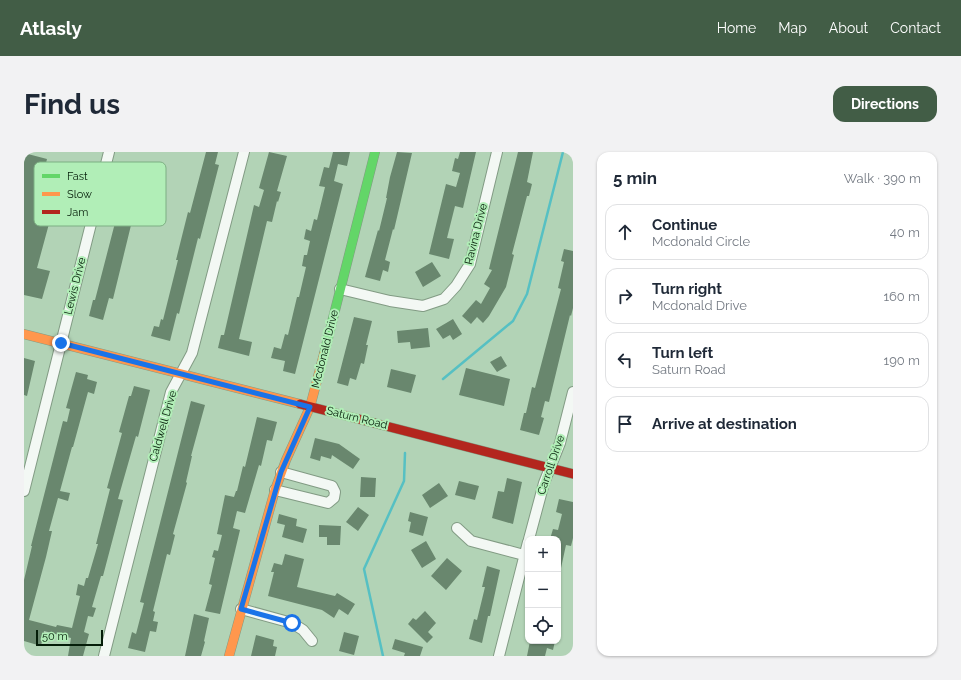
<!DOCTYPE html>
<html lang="en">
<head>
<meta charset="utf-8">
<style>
	:root { --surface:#fff; --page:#f2f2f3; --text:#1f2937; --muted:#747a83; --line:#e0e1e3; --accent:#425d46 }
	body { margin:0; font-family:Raleway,sans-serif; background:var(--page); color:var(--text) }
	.controls { position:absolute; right:12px; bottom:12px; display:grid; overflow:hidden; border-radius:8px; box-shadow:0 1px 3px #0004 }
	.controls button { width:36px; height:36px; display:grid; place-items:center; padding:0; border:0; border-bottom:1px solid var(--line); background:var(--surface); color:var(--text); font:20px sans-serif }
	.scale { position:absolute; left:12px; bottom:10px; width:67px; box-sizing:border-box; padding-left:4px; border:2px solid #051d09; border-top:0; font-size:11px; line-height:14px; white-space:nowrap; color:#051d09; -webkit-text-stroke:3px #b1eeb7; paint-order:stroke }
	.stop { position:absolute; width:12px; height:12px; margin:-9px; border:3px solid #1a73e8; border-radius:50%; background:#fff }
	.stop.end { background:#1a73e8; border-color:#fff; box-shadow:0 1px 4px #0008 }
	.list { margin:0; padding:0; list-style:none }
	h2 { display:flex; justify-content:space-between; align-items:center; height:52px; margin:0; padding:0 16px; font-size:17px }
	h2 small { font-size:13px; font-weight:400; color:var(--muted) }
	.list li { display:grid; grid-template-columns:26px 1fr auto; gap:12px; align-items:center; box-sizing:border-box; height:56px; margin:0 8px 8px; padding:0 8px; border:1px solid var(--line); border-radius:12px }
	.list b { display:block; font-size:15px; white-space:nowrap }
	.list p { margin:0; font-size:13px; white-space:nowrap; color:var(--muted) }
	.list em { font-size:13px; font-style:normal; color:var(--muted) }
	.icon { flex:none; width:22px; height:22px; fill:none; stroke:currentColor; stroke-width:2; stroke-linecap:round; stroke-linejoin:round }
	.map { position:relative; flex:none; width:549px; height:504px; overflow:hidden; border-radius:12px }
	header { display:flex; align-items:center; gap:24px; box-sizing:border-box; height:56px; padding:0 20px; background:var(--accent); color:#fff }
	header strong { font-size:19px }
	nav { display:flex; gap:22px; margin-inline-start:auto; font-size:14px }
	.intro { display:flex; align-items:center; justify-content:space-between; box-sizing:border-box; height:96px; padding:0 24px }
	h1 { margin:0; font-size:28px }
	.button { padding:10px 18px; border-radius:12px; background:var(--accent); color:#fff; font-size:14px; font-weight:700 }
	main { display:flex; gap:24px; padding:0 24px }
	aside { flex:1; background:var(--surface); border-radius:12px; box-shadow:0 1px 3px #0004 }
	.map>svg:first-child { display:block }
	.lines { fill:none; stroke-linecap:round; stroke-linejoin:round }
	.stream { stroke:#56c0c3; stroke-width:2.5 }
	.building { fill:#69876e }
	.street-casing { stroke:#829b84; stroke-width:12 }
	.fast-casing { stroke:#829b84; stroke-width:10 }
	.slow-casing { stroke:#829b84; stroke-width:10 }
	.jam-casing { stroke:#829b84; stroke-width:10 }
	.street { stroke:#f3f8f4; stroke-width:10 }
	.fast { stroke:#63d668; stroke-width:9 }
	.slow { stroke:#ff974d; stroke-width:9 }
	.jam { stroke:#b3261e; stroke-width:9 }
	.route { stroke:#1a73e8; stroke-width:5 }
	.labels { text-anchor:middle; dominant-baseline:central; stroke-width:4; stroke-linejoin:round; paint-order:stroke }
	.street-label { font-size:11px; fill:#051d09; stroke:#b1eeb7 }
	.key { fill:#b1eeb7; stroke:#7daf83; stroke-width:1 }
	.key-label { font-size:11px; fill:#051d09 }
</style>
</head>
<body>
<header>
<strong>Atlasly</strong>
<nav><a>Home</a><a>Map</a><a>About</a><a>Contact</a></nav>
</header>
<div class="intro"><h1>Find us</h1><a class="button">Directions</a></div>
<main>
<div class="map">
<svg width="549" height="504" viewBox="0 0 549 504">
	<rect width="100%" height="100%" fill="#b2d3b6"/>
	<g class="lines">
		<path class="stream" d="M419,227L489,169L503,142L539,0
			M359,504L340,417L380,329L381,301"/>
	</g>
	<path class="building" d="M182,0H194L191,12L195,13L176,87L174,86L155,162L153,161L146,189L127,184L130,174L135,175L137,167L139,168L154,108H152L164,60L166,61Z
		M245,0L263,4L253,39L257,40L254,50L253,49L248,70L243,69L215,187L228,190L225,204L194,196L197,183H200L230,53L235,55L240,38L235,36Z
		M309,0H326L323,14L314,12L310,29L319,32L271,222L259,219L261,209L247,206L250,195L257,197L261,182L264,183L273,145H275L282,115L278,114L280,103H283L286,89L280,87L282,77L287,79L290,67L293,68L301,35L295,34L300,15L305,16Z
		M373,0L388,1L370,78L369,77L361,108L366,110L364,120L359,118L356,129L341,125L354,78L355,79L363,46H362L366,25Z
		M436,0H452L439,56L431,54L423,86L430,87L425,107L405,102L422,32L432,35L436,21L428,19L431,6L434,7Z
		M494,0H509L503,30L508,32L505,44H503L494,79L488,102L490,103L482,135L465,164L459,171L453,165L447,172L438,164L452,148L457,152L466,136L460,132L468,118L465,117Z
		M0,1L23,7L22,11L40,16L35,36L42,38L39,48L32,46L13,116L26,119L18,147L0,143Z
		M105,17L120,20L89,147L85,146L79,168L65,164L69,148H71Z
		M540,97L549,99V156L547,164L546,163L525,250L521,249L517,265L520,266L515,283L496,278L500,261H502L508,235L511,236L537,137L534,136L540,110L537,109Z
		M408,110L417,124L399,135L391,120Z
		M330,165L348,169L342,193H344L340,212L337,211L332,228L326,226L324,234L313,231Z
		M429,167L438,182L429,188L426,183L419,187L412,177Z
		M404,176L406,195L387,197L386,190L374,191L373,179Z
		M477,204L483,214L473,220L466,210Z
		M0,206L11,209L3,244L0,243Z
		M442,216L486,227L480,254L435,243Z
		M367,217L392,223L387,241L363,235Z
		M52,220L64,223L63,227L73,230L70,242L64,240L49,295H48L36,339L46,341L44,349L34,346L25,379H28L22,405L5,468L32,475L33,473L48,476L56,444L52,443L54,432L60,434L62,426H64L74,392H72L86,337L83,336L98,281L95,280L105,244H107L110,234L126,238L114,285L112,284L94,347L99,348L79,424H77L68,455L72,456L69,465L64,464L60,480L65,482L59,504H44L47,486L20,479L17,494L0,489V428L8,394H7L39,269L43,270L46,257L42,256Z
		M167,249L181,253L167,304H168L162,330L163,331L149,382L151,383L146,403L143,402L129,459L131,460L129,469L134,470L132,480L126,479L121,500L104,496L108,480L112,482L120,451L116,450Z
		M233,265L253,270L248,289L243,288L237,314L235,313L221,361L213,359L209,376L216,378L196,462L181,459L188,433L185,432L191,406L188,405L190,398L194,399L198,383L193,382L201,343L210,345L212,339H213L219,314L221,315Z
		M291,286L315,292L336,307L329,317L308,303L307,307L297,304L296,309L286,306Z
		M337,325L352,326L351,345H336Z
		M483,326L498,330L489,372L468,366L474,339L480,340Z
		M435,329L455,334L451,348L431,343Z
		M415,331L424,344L406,356L398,343Z
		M535,347L549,350V386L547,394L542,393L537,416H534V387H526L529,377L534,378L538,362L532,360Z
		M334,355L345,363L334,379L322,370Z
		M386,360L404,365L399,384L385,380L387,370L384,369Z
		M255,362L273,367L272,374L283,377L279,391L258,385L261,373L253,371Z
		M295,373L317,374L316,393H303V385H295Z
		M402,389L412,407L398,416L387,398Z
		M261,402L280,407L273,435L311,444L313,441L331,452L324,463L315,457L310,466L298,458L244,444L250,420H247L250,411L258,413Z
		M423,406L438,419L422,438L407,424Z
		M463,414L476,418L466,464H464L458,491L445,487L450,467L453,468L461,435H458Z
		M401,459L412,471L404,480L409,485L403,491L384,472L389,466L392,468Z
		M170,462L185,466L180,489L181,490L177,504H161Z
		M320,480L335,484L330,503L315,499Z
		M232,483L250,488L249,494L253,495L251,504H227Z
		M371,487L399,495L396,504H380L381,501L368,497Z
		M506,489H531L529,498L523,496L521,504H503Z"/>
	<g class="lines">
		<defs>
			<path id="street" d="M316,137L366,149L399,154L420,147L432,134L446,112L473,0
				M251,338L304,351L310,346L311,340L308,334L257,320
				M0,339L85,0
				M433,376L447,389L500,403
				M505,387L520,331L536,291L549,240
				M217,457L268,471L279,478L288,489
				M80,504L147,240L168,201L220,0
				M475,504L504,390"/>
			<path id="fast" d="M300,202L351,0"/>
			<path id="slow" d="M0,182L276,252
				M205,504L251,338L262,308L286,255L300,202"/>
			<path id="jam" d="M276,252L549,322"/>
		</defs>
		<use href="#street" class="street-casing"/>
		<use href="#fast" class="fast-casing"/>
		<use href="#slow" class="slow-casing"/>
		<use href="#jam" class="jam-casing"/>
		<use href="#street" class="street"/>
		<use href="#fast" class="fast"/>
		<use href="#slow" class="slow"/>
		<use href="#jam" class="jam"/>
	</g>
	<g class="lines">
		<path class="route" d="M37,191L286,255L257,320L217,457L268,471"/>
	</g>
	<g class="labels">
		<g class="street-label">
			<text transform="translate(452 82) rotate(-76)">Ravina Drive</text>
			<text transform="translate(51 134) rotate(-76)">Lewis Drive</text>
			<text transform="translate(301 197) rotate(-76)">Mcdonald Drive</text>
			<text transform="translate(333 266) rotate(14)">Saturn Road</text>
			<text transform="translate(139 274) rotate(-74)">Caldwell Drive</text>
			<text transform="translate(527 313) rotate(-71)">Carroll Drive</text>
		</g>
	</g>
	<rect x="10" y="10" width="132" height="64" rx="6" class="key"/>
	<rect x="18" y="22" width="18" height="4" fill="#63d668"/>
	<rect x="18" y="40" width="18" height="4" fill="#ff974d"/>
	<rect x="18" y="58" width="18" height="4" fill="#b3261e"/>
	<g class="key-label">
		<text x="43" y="28">Fast</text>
		<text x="43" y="46">Slow</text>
		<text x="43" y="64">Jam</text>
	</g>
</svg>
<div class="controls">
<button>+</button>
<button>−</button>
<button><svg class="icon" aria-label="locate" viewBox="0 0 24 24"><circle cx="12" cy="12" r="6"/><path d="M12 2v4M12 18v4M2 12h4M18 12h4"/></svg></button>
</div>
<div class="scale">50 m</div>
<div class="stop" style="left:268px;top:471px"></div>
<div class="stop end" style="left:37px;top:191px"></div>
</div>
<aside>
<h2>5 min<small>Walk · 390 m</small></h2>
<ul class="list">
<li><svg class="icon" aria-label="ahead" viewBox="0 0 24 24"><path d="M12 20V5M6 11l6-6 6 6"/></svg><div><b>Continue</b><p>Mcdonald Circle</p></div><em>40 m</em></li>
<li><svg class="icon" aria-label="right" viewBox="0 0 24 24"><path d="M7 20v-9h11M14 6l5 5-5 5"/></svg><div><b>Turn right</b><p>Mcdonald Drive</p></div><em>160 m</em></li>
<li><svg class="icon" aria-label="left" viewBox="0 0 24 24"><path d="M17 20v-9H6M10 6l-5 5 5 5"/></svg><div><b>Turn left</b><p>Saturn Road</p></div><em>190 m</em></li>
<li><svg class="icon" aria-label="arrive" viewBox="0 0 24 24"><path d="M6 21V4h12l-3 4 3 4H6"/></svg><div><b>Arrive at destination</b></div></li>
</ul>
</aside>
</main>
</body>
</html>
